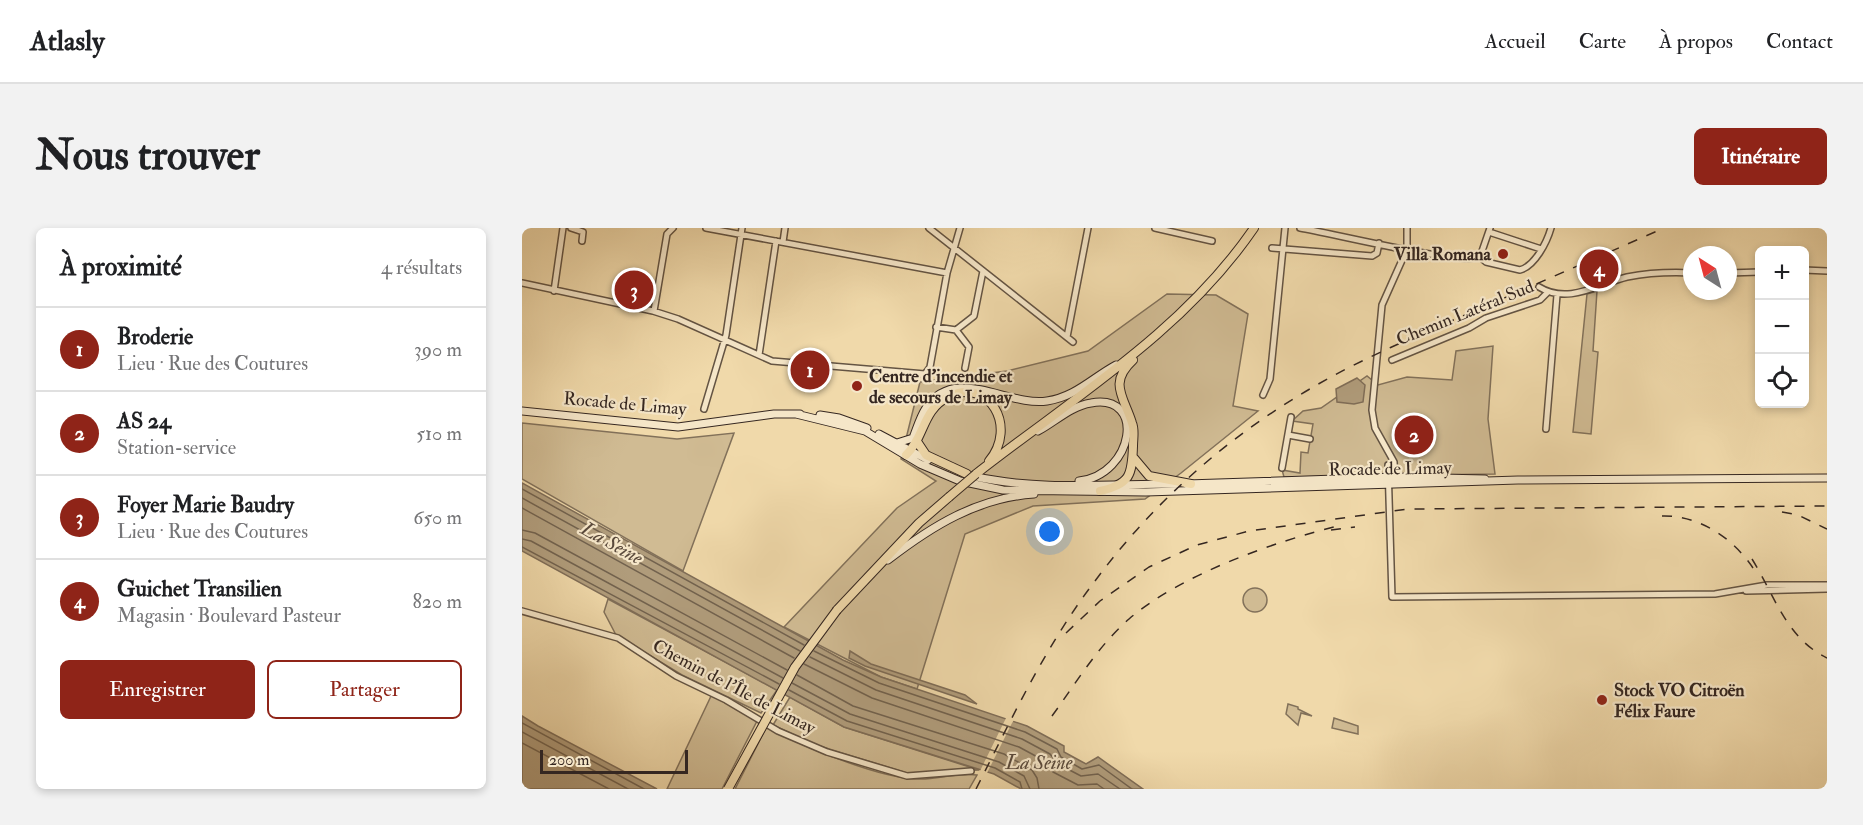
<!DOCTYPE html>
<html lang="fr">
<head>
<meta charset="utf-8">
<style>
	:root { --surface:#fff; --page:#f2f2f2; --text:#202124; --muted:#757577; --line:#e0e0e0; --accent:#8f2418 }
	body { margin:0; font-family:"IM FELL Double Pica",serif; background:var(--page); color:var(--text) }
	.controls { position:absolute; right:18px; top:18px; display:grid; overflow:hidden; border-radius:9px; box-shadow:0 3px 9px #0003 }
	.controls button { width:54px; height:54px; display:grid; place-items:center; padding:0; border:0; border-bottom:2px solid var(--line); background:var(--surface); color:var(--text); font:30px sans-serif }
	.compass { position:absolute; left:1161px; top:18px; width:54px; height:54px; border-radius:50%; background:var(--surface); box-shadow:0 3px 9px #0003; rotate:324deg }
	.scale { position:absolute; left:18px; bottom:15px; width:148px; box-sizing:border-box; padding-left:6px; border:3px solid #352721; border-top:0; font-size:16px; line-height:21px; white-space:nowrap; color:#352721; -webkit-text-stroke:4px #f5e6c8; paint-order:stroke }
	.you { position:absolute; left:528px; top:304px; width:21px; height:21px; margin:-15px; border:4px solid #fff; border-radius:50%; background:#1a73e8; box-shadow:0 0 0 9px #1a73e833 }
	.badge { display:grid; place-items:center; width:39px; height:39px; border-radius:50%; background:var(--accent); color:#fff; font-size:20px; font-weight:700 }
	.pin { position:absolute; translate:-50% -50%; border:3px solid #fff; box-shadow:0 2px 6px #0006 }
	.list { margin:0; padding:0; list-style:none }
	h2 { display:flex; justify-content:space-between; align-items:center; height:78px; margin:0; padding:0 24px; font-size:26px }
	h2 small { font-size:20px; font-weight:400; color:var(--muted) }
	.list li { display:grid; grid-template-columns:39px 1fr auto; gap:18px; align-items:center; box-sizing:border-box; height:84px; padding:0 24px; border-top:2px solid var(--line) }
	.list b { display:block; font-size:22px; white-space:nowrap }
	.list p { margin:0; font-size:20px; white-space:nowrap; color:var(--muted) }
	.list em { font-size:20px; font-style:normal; color:var(--muted) }
	.actions { display:flex; gap:12px; padding:18px 24px }
	.actions a { flex:1; padding:14px 0; border:2px solid var(--accent); border-radius:9px; text-align:center; font-size:21px; color:var(--accent) }
	.actions .main { background:var(--accent); color:#fff }
	.icon { flex:none; width:33px; height:33px; fill:none; stroke:currentColor; stroke-width:2; stroke-linecap:round; stroke-linejoin:round }
	.map { position:relative; flex:none; width:1305px; height:561px; overflow:hidden; border-radius:9px }
	header { display:flex; align-items:center; gap:36px; box-sizing:border-box; height:84px; padding:0 30px; background:var(--surface); border-bottom:2px solid var(--line) }
	header strong { font-size:28px }
	nav { display:flex; gap:33px; margin-inline-start:auto; font-size:21px }
	.intro { display:flex; align-items:center; justify-content:space-between; box-sizing:border-box; height:144px; padding:0 36px }
	h1 { margin:0; font-size:42px }
	.button { padding:15px 27px; border-radius:9px; background:var(--accent); color:#fff; font-size:21px; font-weight:700 }
	main { display:flex; gap:36px; padding:0 36px }
	aside { flex:1; background:var(--surface); border-radius:9px; box-shadow:0 3px 9px #0003 }
	.map>svg:first-child { display:block }
	.green { fill:#d0bb93; stroke:#82715a; stroke-width:1.5 }
	.water { fill:#b09c7b; stroke:#7f6d57; stroke-width:1.5 }
	.pier { fill:#f0d9aa }
	.lines { fill:none; stroke-linecap:round; stroke-linejoin:round }
	.shore { stroke:#72624e; stroke-width:1.5 }
	.minor-casing { stroke:#645443; stroke-width:8 }
	.secondary-casing { stroke:#352721; stroke-width:9 }
	.primary-casing { stroke:#352721; stroke-width:10 }
	.minor { stroke:#f5e6c8; stroke-width:5 }
	.secondary { stroke:#f5e6c8; stroke-width:7 }
	.primary { stroke:#f0d9aa; stroke-width:8 }
	.rail { stroke:#352721; stroke-width:1.5; stroke-dasharray:10 10; stroke-linecap:butt }
	.primary-bridge-casing { stroke:#352721; stroke-width:10; stroke-linecap:butt }
	.primary-bridge { stroke:#f0d9aa; stroke-width:8 }
	.poi-dot { fill:#8f2418; stroke:#f5e6c8; stroke-width:2 }
	.labels { text-anchor:middle; dominant-baseline:central; stroke-width:4.5; stroke-linejoin:round; paint-order:stroke }
	.poi-label { font-size:18px; font-weight:bold; fill:#352721; stroke:#f5e6c8; text-anchor:start }
	.street-label { font-size:18px; fill:#352721; stroke:#f5e6c8 }
	.water-label { font-size:20px; font-style:italic; fill:#5a4a3c; stroke:#f5e6c8 }
</style>
</head>
<body>
<header>
<strong>Atlasly</strong>
<nav><a>Accueil</a><a>Carte</a><a>À propos</a><a>Contact</a></nav>
</header>
<div class="intro"><h1>Nous trouver</h1><a class="button">Itinéraire</a></div>
<main>
<aside>
<h2>À proximité<small>4 résultats</small></h2>
<ul class="list">
<li><span class="badge">1</span><div><b>Broderie</b><p>Lieu · Rue des Coutures</p></div><em>390 m</em></li>
<li><span class="badge">2</span><div><b>AS 24</b><p>Station-service</p></div><em>510 m</em></li>
<li><span class="badge">3</span><div><b>Foyer Marie Baudry</b><p>Lieu · Rue des Coutures</p></div><em>650 m</em></li>
<li><span class="badge">4</span><div><b>Guichet Transilien</b><p>Magasin · Boulevard Pasteur</p></div><em>820 m</em></li>
</ul>
<div class="actions"><a class="main">Enregistrer</a><a>Partager</a></div>
</aside>
<div class="map">
<svg width="1305" height="561" viewBox="0 0 1305 561">
	<rect width="100%" height="100%" fill="#f0d9aa"/>
	<filter id="stains"><feTurbulence type="fractalNoise" baseFrequency=".00333" numOctaves="4"/><feColorMatrix values="0 0 0 0 .2 0 0 0 0 .09 0 0 0 0 .02 0 0 0 .5 -.17"/></filter>
	<radialGradient id="worn" r=".72"><stop offset=".6" stop-color="#630" stop-opacity="0"/><stop offset="1" stop-color="#630" stop-opacity=".3"/></radialGradient>
	<path class="green" d="M1075,63L1071,123L1076,124L1069,206L1051,204L1065,66Z
		M645,66L694,67L726,86L711,178L736,183L659,245L623,271L511,278L443,306L395,461L359,449L262,399L375,280L414,253L379,231L398,154L485,143L566,123Z
		M971,118L966,191L973,246L762,249L760,242L778,245L779,224L786,225L791,196L770,193L781,183L799,180L845,148L856,157L885,149L930,152L934,123Z
		M0,195L155,211L212,205L161,343L0,251Z
		M721 372a12 12 0 1 1 24 0a12 12 0 1 1-24 0Z
		M86,371L255,462L239,485L160,447L94,407L82,384Z
		M190,466L235,493L200,561H145Z
		M268,469L322,499L457,542L385,545L291,516L251,497Z
		M766,476L776,479V481L790,488L779,485L776,497L764,486Z
		M812,490L836,498V506L810,500Z
		M245,498C278,518 361,552 399,551C417,551 437,544 455,547L447,561H213Z"/>
	<path class="water" d="M835,150L843,157L841,174L832,176L815,174L814,161Z
		M0,255L321,432L359,449L505,498L542,518V524L564,536L576,529L621,561H499L472,546L322,499L0,323Z
		M328,423L349,436L443,467L455,476L343,438L327,430Z
		M0,488L16,498L135,561H0Z"/>
	<path class="pier" d="M485,488L492,492L490,495L464,547L457,545Z"/>
	<g class="lines">
		<path class="shore" d="M0,261L282,417
			M0,270L278,423
			M0,280L272,430
			M0,302L13,305L265,442
			M0,311L9,313L261,450
			M0,319L257,456
			M292,423L357,455L503,504L535,521L539,529L560,541L577,537L610,561
			M288,429L354,462L500,511L528,526L536,536L559,548L576,546L598,561
			M282,436L350,470L497,519L521,532L531,544L556,557L575,556L582,561
			M275,447L331,478L482,526L510,542L515,550L517,561
			M270,455L328,486L477,534L502,548L508,561
			M267,462L325,493L473,540L498,554L500,561
			M0,495L122,561
			M0,504L106,561
			M0,515L87,561"/>
		<defs>
			<path id="minor" d="M49,0L61,4L60,13
				M184,0L425,45
				M407,0L551,114
				M633,0L690,13
				M778,0C809,5 937,37 958,29L964,34L998,42C1013,38 1025,14 1029,0
				M885,0V21
				M967,4L1019,21
				M261,14L263,0
				M750,20L850,28L855,25L857,15
				M958,29L968,0
				M1282,42L1305,43
				M1206,45L1238,44
				M0,55L131,83L156,91L250,133L403,146L408,139L425,45L438,0
				M1017,59C1046,77 1076,56 1105,49C1126,45 1149,44 1170,45
				M32,63L41,0
				M132,83L145,6L151,0
				M414,99L434,102
				M545,109L566,0
				M237,127L254,13
				M870,132L947,100L964,90L1018,72L1026,64
				M443,140L447,119L434,102L452,88L461,43
				M741,167L748,151L763,0
				M182,181L204,107L220,0
				M1024,201L1035,67
				M766,207L788,211
				M866,237L870,369L1193,366L1245,357H1305
				M760,240L769,189
				M873,250L872,234L853,200L850,182L860,77L885,21
				M1224,363L1305,361
				M0,383L96,410L154,448L204,472L256,503L305,524L385,548L449,543"/>
			<path id="secondary" d="M0,183L156,199L252,186H278
				M274,186L343,203L398,236L438,253L481,262L624,264L996,252L1305,250
				M298,187L317,190L345,200
				M516,203C533,194 549,178 569,175C625,165 612,247 557,253
				M357,206L406,232
				M375,215L391,210C395,200 398,189 404,180C433,136 486,179 525,173C553,169 570,150 594,137
				M450,248C516,263 587,256 654,256
				M665,256L873,249L963,251
				M366,332C410,298 455,270 512,266"/>
			<path id="primary" d="M396,215L404,227L445,246
				M384,227C403,209 400,182 426,169C467,148 496,199 467,233
				M611,229L627,248L669,256
				M454,246C551,170 661,104 732,0
				M578,263C608,256 610,248 611,218C611,210 613,202 610,195C602,169 586,155 611,132
				M315,382L397,295L427,269"/>
		</defs>
		<use href="#minor" class="minor-casing"/>
		<use href="#secondary" class="secondary-casing"/>
		<use href="#primary" class="primary-casing"/>
		<use href="#minor" class="minor"/>
		<use href="#secondary" class="secondary"/>
		<use href="#primary" class="primary"/>
		<path class="rail" d="M1260,284L1276,287L1305,301
			M1140,288C1177,287 1211,310 1231,340
			M809,302L833,299
			M1230,331C1253,368 1264,410 1305,430
			M544,405L578,373L627,339L675,317L727,303L886,281L1305,278
			M530,488C554,455 576,418 607,391C658,347 751,314 816,298
			M454,561C490,490 524,417 573,353C627,280 696,217 773,170C827,136 885,112 943,87C1010,58 1076,29 1142,0"/>
		<defs>
			<path id="primary-bridge" d="M427,269L454,246
				M206,561L273,439L315,382"/>
		</defs>
		<use href="#primary-bridge" class="primary-bridge-casing"/>
		<use href="#primary-bridge" class="primary-bridge"/>
	</g>
	<g class="poi-dot">
		<circle cx="981" cy="26" r="6"/>
		<circle cx="335" cy="158" r="6"/>
		<circle cx="1080" cy="472" r="6"/>
	</g>
	<g class="labels">
		<g class="poi-label">
			<text x="969" y="26" text-anchor="end">Villa Romana</text>
			<text x="347" y="148">Centre d'incendie et<tspan x="347" dy="21">de secours de Limay</tspan></text>
			<text x="1092" y="462">Stock VO Citroën<tspan x="1092" dy="21">Félix Faure</tspan></text>
		</g>
		<g class="street-label">
			<text transform="translate(943 85) rotate(-22)">Chemin Latéral Sud</text>
			<text transform="translate(103 176) rotate(5)">Rocade de Limay</text>
			<text transform="translate(868 241) rotate(-1)">Rocade de Limay</text>
			<text transform="translate(212 459) rotate(28)">Chemin de l'Île de Limay</text>
		</g>
		<g class="water-label">
			<text transform="translate(90 315) rotate(29)">La Seine</text>
			<text x="517" y="534">La Seine</text>
		</g>
	</g>
	<rect width="100%" height="100%" filter="url(#stains)"/>
	<rect width="100%" height="100%" fill="url(#worn)"/>
</svg>
<div class="controls">
<button>+</button>
<button>−</button>
<button><svg class="icon" aria-label="locate" viewBox="0 0 24 24"><circle cx="12" cy="12" r="6"/><path d="M12 2v4M12 18v4M2 12h4M18 12h4"/></svg></button>
</div>
<svg class="compass" viewBox="-18 -18 36 36"><path d="M0-13l5 13h-10z" fill="#e53935"/><path d="M0 13l5-13h-10z" fill="#757577"/></svg>
<div class="scale">200 m</div>
<div class="you"></div>
<div class="pin badge" style="left:288px;top:142px">1</div>
<div class="pin badge" style="left:892px;top:207px">2</div>
<div class="pin badge" style="left:112px;top:62px">3</div>
<div class="pin badge" style="left:1077px;top:41px">4</div>
</div>
</main>
</body>
</html>
